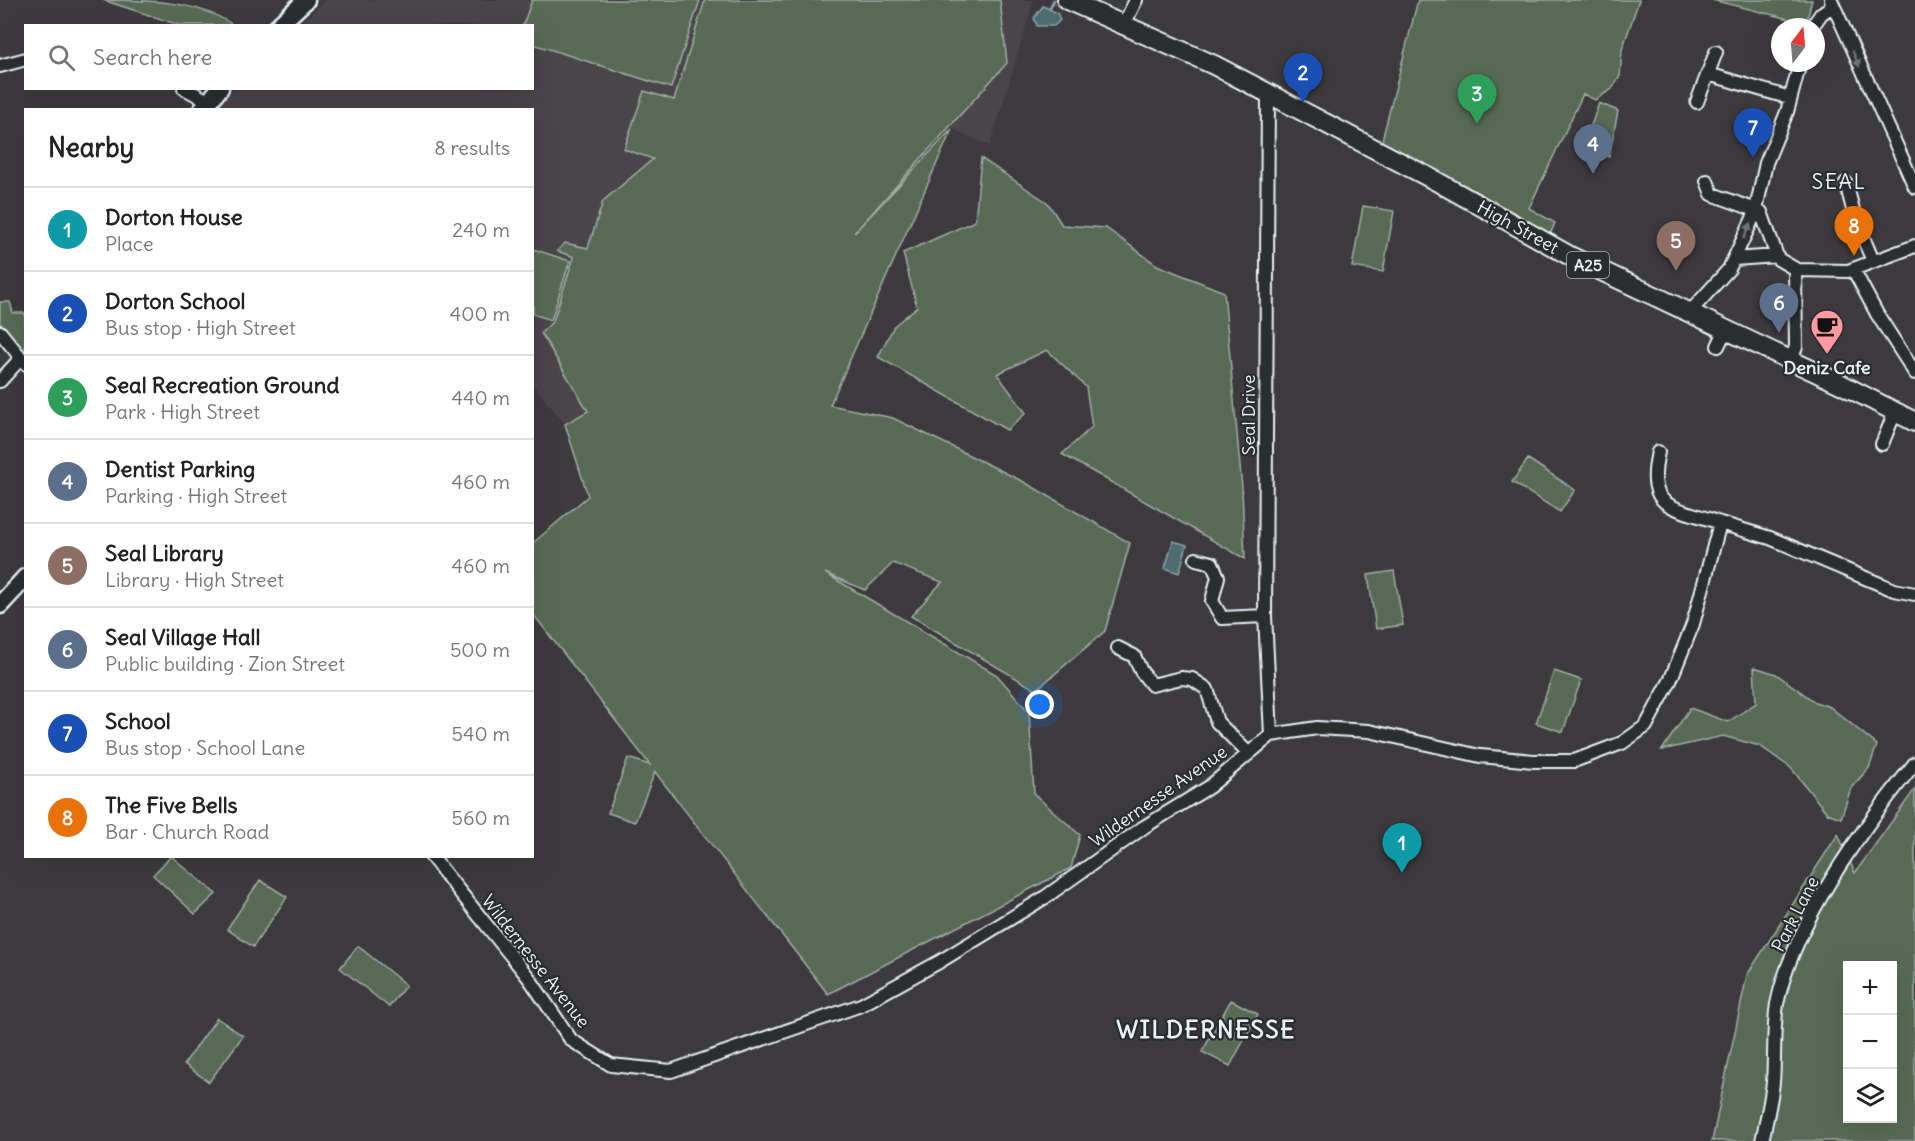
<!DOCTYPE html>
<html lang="en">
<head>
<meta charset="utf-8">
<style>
	:root { --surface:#fff; --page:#f6f6f6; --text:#222; --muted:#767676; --line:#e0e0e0; --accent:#111827 }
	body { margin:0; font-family:Delius,sans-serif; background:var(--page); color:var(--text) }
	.controls { position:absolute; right:18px; bottom:18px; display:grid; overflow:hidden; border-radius:0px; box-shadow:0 6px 24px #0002 }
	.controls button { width:54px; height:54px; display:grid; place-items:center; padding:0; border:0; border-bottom:2px solid var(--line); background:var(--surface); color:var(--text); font:30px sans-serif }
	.compass { position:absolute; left:1771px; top:18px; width:54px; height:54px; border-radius:50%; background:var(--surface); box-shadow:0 6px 24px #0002; rotate:16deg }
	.you { position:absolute; left:1040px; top:705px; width:21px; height:21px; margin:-15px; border:4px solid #fff; border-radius:50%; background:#1a73e8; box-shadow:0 0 0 9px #1a73e833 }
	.badge { display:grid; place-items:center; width:39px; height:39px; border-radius:50%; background:var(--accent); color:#fff; font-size:20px; font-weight:700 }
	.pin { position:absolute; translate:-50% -50px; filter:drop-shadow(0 2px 3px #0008) }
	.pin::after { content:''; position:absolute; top:32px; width:21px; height:18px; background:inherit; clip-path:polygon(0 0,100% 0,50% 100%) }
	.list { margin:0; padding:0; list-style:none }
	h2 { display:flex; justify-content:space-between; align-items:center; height:78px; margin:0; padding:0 24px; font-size:26px }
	h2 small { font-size:20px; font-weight:400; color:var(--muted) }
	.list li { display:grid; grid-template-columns:39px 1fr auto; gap:18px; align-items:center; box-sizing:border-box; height:84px; padding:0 24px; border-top:2px solid var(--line) }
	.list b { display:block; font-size:22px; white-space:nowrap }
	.list p { margin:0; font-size:20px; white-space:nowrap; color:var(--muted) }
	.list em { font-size:20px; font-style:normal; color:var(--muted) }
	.icon { flex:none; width:33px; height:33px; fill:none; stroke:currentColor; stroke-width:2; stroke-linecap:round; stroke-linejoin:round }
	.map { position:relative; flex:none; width:1915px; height:1141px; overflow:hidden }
	.search { position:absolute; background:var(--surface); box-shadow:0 6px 24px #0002; left:24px; top:24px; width:510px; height:66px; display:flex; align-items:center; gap:15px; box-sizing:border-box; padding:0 21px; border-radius:0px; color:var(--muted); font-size:22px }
	.panel { position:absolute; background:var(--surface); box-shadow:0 6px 24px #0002; left:24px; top:108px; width:510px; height:750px; border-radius:0px }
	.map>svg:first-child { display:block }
	.built { fill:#4a444a }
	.green { fill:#596b54; stroke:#a0aea6; stroke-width:1.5; fill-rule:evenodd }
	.water { fill:#4d6c70; stroke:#8ba1a6; stroke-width:1.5 }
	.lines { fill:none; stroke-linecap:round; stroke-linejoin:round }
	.stream { stroke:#8ba1a6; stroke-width:3 }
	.minor-casing { stroke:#e8f1f8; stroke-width:16 }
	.major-casing { stroke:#e8f1f8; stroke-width:21 }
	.highway-casing { stroke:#e8f1f8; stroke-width:22 }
	.minor { stroke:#2a2d2e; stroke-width:12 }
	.major { stroke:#2a2d2e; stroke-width:16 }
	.highway { stroke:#2a2d2e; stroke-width:18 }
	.oneway { fill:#6c7275 }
	.labels { text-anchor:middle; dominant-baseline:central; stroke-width:4.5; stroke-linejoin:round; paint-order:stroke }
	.shield { fill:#2a2d2e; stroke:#afb6bb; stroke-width:1.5 }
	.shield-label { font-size:16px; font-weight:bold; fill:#e8f1f8 }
	.street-label { font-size:18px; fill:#e8f1f8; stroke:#2a2d2e }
	.poi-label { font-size:18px; font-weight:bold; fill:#e8f1f8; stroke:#2a2d2e }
	.quarter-label { font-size:21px; letter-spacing:1.5px; fill:#e8f1f8; stroke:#2a2d2e }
	.district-label { font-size:24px; font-weight:bold; letter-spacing:1.5px; fill:#e8f1f8; stroke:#2a2d2e }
</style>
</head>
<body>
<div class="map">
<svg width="1915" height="1141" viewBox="0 0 1915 1141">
	<rect width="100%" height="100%" fill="#3d3a3e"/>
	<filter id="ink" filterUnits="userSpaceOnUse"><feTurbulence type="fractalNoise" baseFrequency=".0167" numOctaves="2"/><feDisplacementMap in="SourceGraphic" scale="12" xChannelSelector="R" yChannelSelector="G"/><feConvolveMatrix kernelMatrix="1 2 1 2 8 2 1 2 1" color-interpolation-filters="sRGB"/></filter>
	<g filter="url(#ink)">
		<path class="built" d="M326,0H1034L990,146L952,129L812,279L588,497L565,424L533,385L532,110H213L234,89L532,88V26L300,25Z"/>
		<path class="green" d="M103,0C146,0 197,0 233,25H179Z
			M532,0H700L671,88L533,44L532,26L523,25Z
			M705,0H1000L1007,63L854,233L952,129L830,405L893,418L1024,482L1130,543L1105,631L1036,690L911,616L942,582L893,563L865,590L825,573L997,675L1029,712L1034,794L1080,835L1071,868L828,994L655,772L635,822L608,813L628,758L650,765L533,614V543L588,496L565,424L588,411L541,333L553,321L574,257L557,251L565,243L588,248L603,201L653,159L624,149L644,91L674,100Z
			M1418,0H1639L1622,50L1620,76L1612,89L1595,100L1583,94L1529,208L1555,223L1549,237L1380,148Z
			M1712,0H1812L1806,23Z
			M1599,103L1618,111L1609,157L1585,143Z
			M981,158L1048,203L1062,225L1106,228L1157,265L1224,292L1242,488L1245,559L1062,454L1092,427L1086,387L1047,350L997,374L1026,413L1007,430L878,357L894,326L917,307L903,253L975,221Z
			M1363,206L1394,211L1383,272L1352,267Z
			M533,249L570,261L551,320L533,314Z
			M0,302H10L13,313H25V351L0,324Z
			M1528,459L1575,490L1560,512L1512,482Z
			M1394,571L1403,625L1376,629L1368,575Z
			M1754,667L1776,674L1815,702L1830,707L1877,745L1869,768L1851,788L1841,818L1827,813L1791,768L1760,746L1723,736L1662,750L1690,708L1728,722L1756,703Z
			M1554,671L1581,680L1563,732L1536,723Z
			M1915,789V1141H1712L1747,975L1838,834L1855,873ZM1848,966H1892V1118H1848Z
			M171,856L216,894L195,914L153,875Z
			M260,880L287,897L253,947L227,929Z
			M358,946L406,985L389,1007L340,968Z
			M1231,1000L1258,1014L1230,1066L1202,1052Z
			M217,1018L243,1036L209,1082L184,1064Z"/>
		<path class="water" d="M1043,6L1057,13L1060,20L1054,26H1037L1034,18Z
			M1173,541L1187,545L1179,573L1165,568Z"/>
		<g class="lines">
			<path class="stream" d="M1050,8L1054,0"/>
			<defs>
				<path id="minor" d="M1831,0L1915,187
					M1124,24L1136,0
					M1812,27L1821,14L1833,5
					M0,66L26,59
					M1708,74L1790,98
					M184,88L208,101
					M1268,94L1265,616L1271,735
					M1697,102L1716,52
					M1707,181L1712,194L1761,212L1778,259L1797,270L1848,271L1915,246
					M1846,183L1856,221L1873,261
					M1734,259L1777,256
					M1853,269L1877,314L1915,373
					M1690,312L1729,269L1755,214L1766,163L1787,112L1800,63
					M0,332L26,364
					M1718,346L1726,329
					M1791,360L1796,347L1795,270
					M0,381L21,358
					M1882,444L1895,412
					M1658,452C1645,511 1673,506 1720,523
					M1196,559L1212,563L1218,577L1212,601L1222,618L1265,616
					M1118,648L1134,656L1141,671L1152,685L1181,678L1192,679L1207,689L1217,722L1249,754
					M431,856L529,978L571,1040L611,1065L671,1071L861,1005L939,962L1044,898L1144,827L1209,787L1271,735L1317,728L1369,731L1480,756L1534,761H1574L1622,743L1646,726L1670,681L1693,624L1720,523L1770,538L1894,590L1915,594
					M1762,1141C1766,1122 1771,1102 1773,1082C1775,1057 1773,1029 1777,1004C1794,922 1863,827 1915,763"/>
				<path id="major" d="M278,26L306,0
					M202,110L220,88
					M0,605L26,577"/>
				<path id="highway" d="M1067,0L1214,65L1436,181L1572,257L1843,385L1915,422"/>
			</defs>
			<use href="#minor" class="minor-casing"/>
			<use href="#major" class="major-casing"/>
			<use href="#highway" class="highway-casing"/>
			<use href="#minor" class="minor"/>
			<use href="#major" class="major"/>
			<use href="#highway" class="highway"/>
		</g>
		<defs><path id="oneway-solid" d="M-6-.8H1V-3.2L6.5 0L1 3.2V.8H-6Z" transform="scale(1.5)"/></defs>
		<g class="oneway">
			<use href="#oneway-solid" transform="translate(1856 59) rotate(66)"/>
			<use href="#oneway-solid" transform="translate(1747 231) rotate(-65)"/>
		</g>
	</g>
	<defs>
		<symbol id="cafe-pin" viewBox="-11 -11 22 30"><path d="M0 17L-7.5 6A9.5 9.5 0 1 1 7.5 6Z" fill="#ff9aa2" stroke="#2a2d2e"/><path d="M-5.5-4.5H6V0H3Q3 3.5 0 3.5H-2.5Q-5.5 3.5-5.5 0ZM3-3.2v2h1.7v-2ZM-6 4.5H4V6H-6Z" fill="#111"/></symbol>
	</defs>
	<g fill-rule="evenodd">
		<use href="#cafe-pin" x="1808" y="307" width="38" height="52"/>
	</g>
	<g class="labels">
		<rect class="shield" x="1567" y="252" width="42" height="26" rx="4.5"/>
		<g class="shield-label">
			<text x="1588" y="265">A25</text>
		</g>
		<g class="street-label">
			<text transform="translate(1518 227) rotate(29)">High Street</text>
			<text transform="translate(1248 415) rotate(-90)">Seal Drive</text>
			<text transform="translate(1158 796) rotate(-35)">Wildernesse Avenue</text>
			<text transform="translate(1795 914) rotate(-63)">Park Lane</text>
			<text transform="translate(536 961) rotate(52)">Wildernesse Avenue</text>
		</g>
		<g class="poi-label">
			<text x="1827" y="367">Deniz Cafe</text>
		</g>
		<g class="quarter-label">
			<text x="1839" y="181">SEAL</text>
		</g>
		<g class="district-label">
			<text x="1206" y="1029">WILDERNESSE</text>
		</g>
	</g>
</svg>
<div class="controls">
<button>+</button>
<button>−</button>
<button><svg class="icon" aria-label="layers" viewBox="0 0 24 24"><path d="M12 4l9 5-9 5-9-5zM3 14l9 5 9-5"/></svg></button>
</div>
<svg class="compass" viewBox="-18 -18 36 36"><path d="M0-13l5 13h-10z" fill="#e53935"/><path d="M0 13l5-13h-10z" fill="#767676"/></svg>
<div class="you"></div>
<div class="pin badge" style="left:1402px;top:873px;background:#0f9aa8">1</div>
<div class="pin badge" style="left:1303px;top:103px;background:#1a4fb4">2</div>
<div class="pin badge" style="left:1477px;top:124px;background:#2e9e5b">3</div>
<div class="pin badge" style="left:1593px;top:174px;background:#5c6f8a">4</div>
<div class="pin badge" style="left:1676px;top:271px;background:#8d6e63">5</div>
<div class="pin badge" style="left:1779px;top:333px;background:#5c6f8a">6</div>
<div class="pin badge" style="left:1753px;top:158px;background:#1a4fb4">7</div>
<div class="pin badge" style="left:1854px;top:256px;background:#e8710a">8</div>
<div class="search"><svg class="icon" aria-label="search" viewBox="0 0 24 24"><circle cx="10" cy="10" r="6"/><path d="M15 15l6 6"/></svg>Search here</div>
<section class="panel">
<h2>Nearby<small>8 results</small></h2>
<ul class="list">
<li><span class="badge" style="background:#0f9aa8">1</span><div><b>Dorton House</b><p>Place</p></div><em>240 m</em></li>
<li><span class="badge" style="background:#1a4fb4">2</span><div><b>Dorton School</b><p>Bus stop · High Street</p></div><em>400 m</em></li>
<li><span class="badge" style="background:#2e9e5b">3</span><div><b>Seal Recreation Ground</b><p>Park · High Street</p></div><em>440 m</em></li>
<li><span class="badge" style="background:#5c6f8a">4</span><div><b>Dentist Parking</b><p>Parking · High Street</p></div><em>460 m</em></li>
<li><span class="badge" style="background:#8d6e63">5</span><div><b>Seal Library</b><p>Library · High Street</p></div><em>460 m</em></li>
<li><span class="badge" style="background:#5c6f8a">6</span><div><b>Seal Village Hall</b><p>Public building · Zion Street</p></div><em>500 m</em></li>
<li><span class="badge" style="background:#1a4fb4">7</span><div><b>School</b><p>Bus stop · School Lane</p></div><em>540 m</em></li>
<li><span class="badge" style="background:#e8710a">8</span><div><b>The Five Bells</b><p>Bar · Church Road</p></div><em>560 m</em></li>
</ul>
</section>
</div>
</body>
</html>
